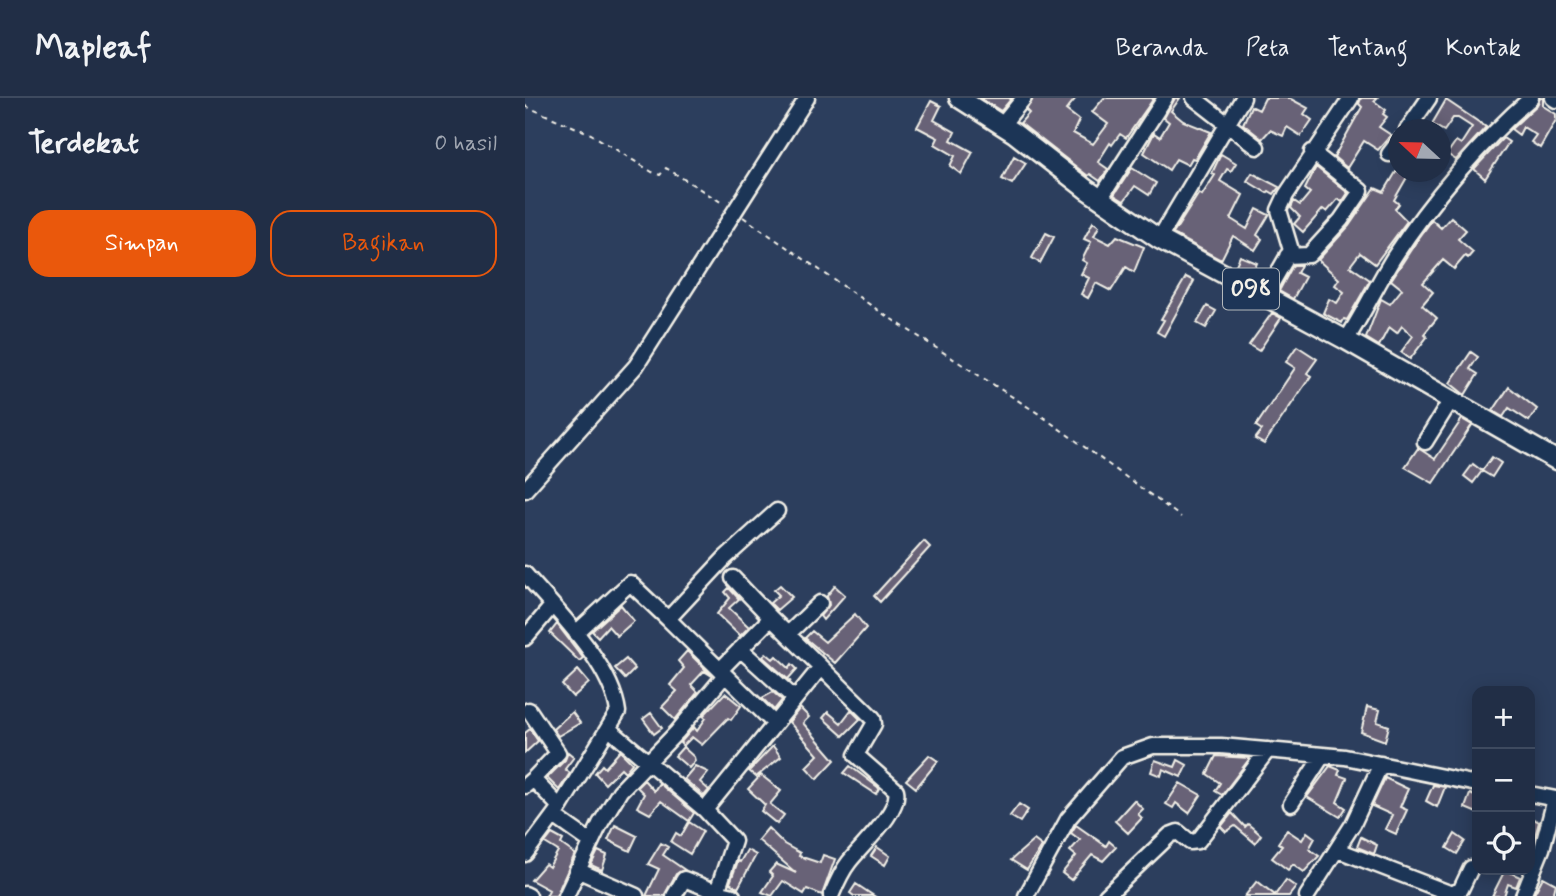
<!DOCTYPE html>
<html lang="id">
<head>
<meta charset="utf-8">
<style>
	:root { --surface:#212e46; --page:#2d3a51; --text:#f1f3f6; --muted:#a2a8b3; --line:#3e4a5f; --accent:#ea580c }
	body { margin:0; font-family:Mynerve,sans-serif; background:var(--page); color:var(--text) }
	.controls { position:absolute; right:21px; bottom:21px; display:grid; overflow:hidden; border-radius:14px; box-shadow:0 4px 18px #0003 }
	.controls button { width:63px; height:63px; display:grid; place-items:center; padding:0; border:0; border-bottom:2px solid var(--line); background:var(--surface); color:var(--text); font:35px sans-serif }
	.compass { position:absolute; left:863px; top:21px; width:63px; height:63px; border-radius:50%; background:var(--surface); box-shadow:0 4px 18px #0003; rotate:292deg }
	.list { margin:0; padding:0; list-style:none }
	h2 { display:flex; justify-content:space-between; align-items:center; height:91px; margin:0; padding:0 28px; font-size:30px }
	h2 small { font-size:23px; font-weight:400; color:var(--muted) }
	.actions { display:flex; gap:14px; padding:21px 28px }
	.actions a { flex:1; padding:16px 0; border:2px solid var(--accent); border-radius:21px; text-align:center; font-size:24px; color:var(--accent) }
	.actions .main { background:var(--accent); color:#fff }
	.icon { flex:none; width:38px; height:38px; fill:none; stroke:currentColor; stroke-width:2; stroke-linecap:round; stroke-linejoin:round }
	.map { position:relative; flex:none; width:1031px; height:798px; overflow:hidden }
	header { display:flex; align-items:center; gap:42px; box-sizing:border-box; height:98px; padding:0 35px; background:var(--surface); border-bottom:2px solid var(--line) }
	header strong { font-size:33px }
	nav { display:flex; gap:38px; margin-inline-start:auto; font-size:24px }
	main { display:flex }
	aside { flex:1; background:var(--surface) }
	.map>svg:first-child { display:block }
	.building { fill:#686277; stroke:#f4f1e8; stroke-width:2 }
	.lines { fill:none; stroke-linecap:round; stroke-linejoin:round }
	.minor-casing { stroke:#f4f1e8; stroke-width:19 }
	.major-casing { stroke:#f4f1e8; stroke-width:23 }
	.path { stroke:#f4f1e8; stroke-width:2; stroke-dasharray:5 5; stroke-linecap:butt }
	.minor { stroke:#1d3557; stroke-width:14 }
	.major { stroke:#1d3557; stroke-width:18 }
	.labels { text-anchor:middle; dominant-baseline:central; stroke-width:5; stroke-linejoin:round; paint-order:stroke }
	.shield { fill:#1d3557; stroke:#b4b9bc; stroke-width:2 }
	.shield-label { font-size:24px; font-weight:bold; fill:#f4f1e8 }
</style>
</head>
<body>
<header>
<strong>Mapleaf</strong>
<nav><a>Beranda</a><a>Peta</a><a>Tentang</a><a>Kontak</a></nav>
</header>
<main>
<aside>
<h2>Terdekat<small>0 hasil</small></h2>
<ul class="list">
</ul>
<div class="actions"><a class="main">Simpan</a><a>Bagikan</a></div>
</aside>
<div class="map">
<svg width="1031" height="798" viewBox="0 0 1031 798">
	<rect width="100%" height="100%" fill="#2c3e5d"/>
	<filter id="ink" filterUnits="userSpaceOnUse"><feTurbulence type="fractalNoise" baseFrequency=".0143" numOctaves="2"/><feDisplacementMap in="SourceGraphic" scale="14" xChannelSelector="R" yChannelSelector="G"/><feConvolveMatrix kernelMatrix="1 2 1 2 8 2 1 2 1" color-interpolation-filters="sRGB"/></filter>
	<g filter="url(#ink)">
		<path class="building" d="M455,0H487L476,13Z
			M508,0H551L541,12L554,22L548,35L568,46L583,26L567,14L579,0H629L601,40L595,36L587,47L585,45L573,64L583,71L575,83L565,76L563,78L495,25L504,15L501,12Z
			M650,0H655L646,13L658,23L686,34L670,61L667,60L663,67L651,61L644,72L619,55L629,35L635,39L644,24L639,20Z
			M740,0H764L783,10L779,16L787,22L776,38L762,29L758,38L745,32L737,41L718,26L726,8L734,12Z
			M836,0H852L849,3L861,12L858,16L862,19L854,29L866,37L853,52L839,43L822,70L809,59L837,9L834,6Z
			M1015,0H1018V8L1031,16V22L1015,50L1006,44L1011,37L998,29L994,37L986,31L1012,7Z
			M921,2L961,29L931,62L922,56L931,43L936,46L947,29L933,20H928L919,33L907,26Z
			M406,3L416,8L409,22L430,34L426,42L448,54L436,76L425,68L430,58L410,46L413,40L392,29Z
			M978,40L984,44L960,81L949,71Z
			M696,56L711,65L706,73L702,71L695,83L718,97L706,121L722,131L732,111L744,117L732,137L737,141L730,152L708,138L696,162L648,136L674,95L677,97L690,77L687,75Z
			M489,58L501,65L487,86L477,81Z
			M791,69L823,95L817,104L813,101L802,114L798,111L778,134L769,126L775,119L766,110L769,103L775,107L785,95L780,91Z
			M607,70L631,85L624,97L610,88L599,103L589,97Z
			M871,74H885L869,102L874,106L870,111L882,123L850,166L835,155L825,168L845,182L822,222L819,221L817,225L798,215L804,201L812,205L819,194L810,187L814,181L793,162L824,128L850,90L859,94Z
			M727,75L754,89L749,96L744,93L742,95L722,83Z
			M926,119L941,132L933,141L948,154L943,160L940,158L929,171L918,162L898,185L908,194L897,207L912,220L899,236L902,239L885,261L876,254L888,238L877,228L872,235L864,229L854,248L841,240L856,201L865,206L877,191L866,182L891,144L907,122L916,130Z
			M568,124L574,128L569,138L585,146L592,138L619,149L609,174L601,169L586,193L571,185L563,200L556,196L564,180L556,176L562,165L557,162L566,144L559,141Z
			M521,135L529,139L515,165L507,160Z
			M715,158L732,165L729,172L710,169Z
			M768,167H776L772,175L780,179L768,201L754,193Z
			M661,179L669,183L639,238L632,234L639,222L636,221Z
			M682,208L691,213L681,230L672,225Z
			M747,215L756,220L734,253L724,247Z
			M772,248L792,261L782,275L786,278L739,346L730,341L737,332L731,328L770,270L761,264Z
			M946,254L953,259L945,271L953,276L940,297L925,285Z
			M984,289L1012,311L1004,323L984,310L978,319L968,313Z
			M937,321L947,327L908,385L880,369L893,350L910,361Z
			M967,359L976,365L967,379L957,373Z
			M948,366L957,373L948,385L939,378Z
			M399,443L405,449L355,504L349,498Z
			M255,487L267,499L252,512L245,505L254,497L249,492Z
			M310,488L320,497L298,522L295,518L304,507L302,498Z
			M204,490L214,501L204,510L224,529L215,538L192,516L205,500L200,494Z
			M96,507L109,523L92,538L83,528L73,539L67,533Z
			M330,516L341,530L310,565L280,540L287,533L300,544Z
			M32,526L58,560L54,563L25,535Z
			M162,553L187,578L179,573L166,587L173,594L150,622L137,609L152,593L145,587L159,570L153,563Z
			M241,555L248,561L251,558L264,570L267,566L272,571L263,581L266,584L238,559Z
			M101,561L110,571L100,581L90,570Z
			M53,572L64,585L48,599L37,587Z
			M248,594L257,602L249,612L237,600Z
			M200,595L216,608L206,622L203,620L177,647L167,639L158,648L155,645L169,629L172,633L181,620L178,618Z
			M842,609L855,612L852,624L864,628L860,643L836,634Z
			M275,610L284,619L278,625L310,662L292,681L281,669L293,657L264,624Z
			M326,612L335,621L318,638L298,620L303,614L316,625Z
			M47,614L55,625L33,638L28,631Z
			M126,615L137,630L129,636L118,621Z
			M5,631L13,643L0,655V635Z
			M248,648L256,659L231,679L224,673Z
			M158,649L169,659L170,663L164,670L150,658Z
			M95,653L107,665L100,674L96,670L80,686L70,675L77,667L80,670Z
			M43,654L49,659L40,671L45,675L34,692L22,680L40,662Z
			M404,657L413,663L391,690L381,682Z
			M691,658L725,660L697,697L690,693L695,685L682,676Z
			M630,662L650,669L653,662L662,667L656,679L638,671L636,678L626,674Z
			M170,668L183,674L175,684L184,692L179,698L159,681Z
			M325,668L354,690L351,696L319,675Z
			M805,668L815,672L813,677L822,680L812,704L821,710L815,719L782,699Z
			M236,677L256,693L245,706L259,717L252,726L236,713L240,707L223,691Z
			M860,680L883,691L875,709L882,712L871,736L860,731L867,717L847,708Z
			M119,682L129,693L134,685L169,715L164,723L136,703L125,716L112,709L119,696L112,689Z
			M655,685L676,697L664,715L651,705L648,710L641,706Z
			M908,687L920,689L912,709L901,703Z
			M945,696L952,699V715L940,710Z
			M609,702L618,711L613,716L617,720L603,735L590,723Z
			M494,706L503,712L495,724L485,718Z
			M707,715L720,729L723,726L736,737L730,745L710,728L701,734L696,729Z
			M1005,719L1014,724L1005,756Z
			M164,724L178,733L165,756L146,744L151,735L156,738Z
			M90,727L112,738L105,753L83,742Z
			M551,727L581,748L584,743L591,749L578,763L567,757L546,782L537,775L551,758L545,753L555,742L546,735Z
			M243,730L259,746L275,755L274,758L295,765L298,757L310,761L297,797L282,791L279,796L258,783L247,798L237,794L248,778L244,774L251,766L271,775L233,742Z
			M762,732L777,742L782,734L790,740L784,751L794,758L779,774L768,766L763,772L747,760L757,748L753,745Z
			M27,736L38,742L36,746L50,756L31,798H21L24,792L6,782L20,766L24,769L33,753L20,745Z
			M930,736L940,743L932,756L922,750Z
			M836,739L852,747L849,756L832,749Z
			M509,742L517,748L502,772L486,762Z
			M136,745L143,749L138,757L160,772L151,776L139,798H121L134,771L123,766Z
			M352,749L365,758L360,767L346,758Z
			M222,752L231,757L213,790L205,785L213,763L215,764Z
			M73,753L82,757L77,772L66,767Z
			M980,772L995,779L991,789L983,786L979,798H967Z
			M1018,779L1031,786L1028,798H1008Z
			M761,782L771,789L764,798H720L732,783L750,797Z
			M331,786L349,798H329L325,795Z"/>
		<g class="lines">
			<defs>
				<path id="minor" d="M669,0L732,49
					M1028,0L1031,2
					M477,27L499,0
					M882,32L904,0
					M864,56L874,43
					M575,101L640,0
					M634,141L718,0
					M762,158L784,157L816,122L836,93L787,54
					M739,199L766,152L754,112L761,97L826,0
					M821,242C839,215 852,186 869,159C904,105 957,42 1006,0
					M900,344L926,302
					M0,392L111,268L282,0
					M0,476C31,512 87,566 93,614L35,709L0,756
					M208,480L246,520
					M143,521L249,625
					M51,535L105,485L143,521L200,460L252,413
					M263,536L295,505
					M0,540L27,508
					M215,551L269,600
					M195,572L246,520L348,620L349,626L331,657L371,692C376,713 337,747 324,764C316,774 311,786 306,798
					M4,612L33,655L8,681
					M84,631L180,712L296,569
					M0,688L8,681L35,709
					M1005,696L1031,701
					M766,706L798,657
					M180,712L209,743L192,794L208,798
					M29,718L66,744
					M813,752L927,796L936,791L946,770
					M52,772L111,798
					M0,796L4,798
					M41,798L75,726L95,693L152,634L200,577
					M149,798L159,781L192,794
					M501,798L543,721L597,659L628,648H696L820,659L952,686
					M581,798L645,737L653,734L665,744L673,743L743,652
					M782,798L828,726L856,666
					M998,798L1017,751L1030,701"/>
				<path id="major" d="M434,0L489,35L561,91L634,141L821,242L1031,362"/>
			</defs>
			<use href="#minor" class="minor-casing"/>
			<use href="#major" class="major-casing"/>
			<path class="path" d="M0,8L66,36L127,74L135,77L141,70L199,106
				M218,119L357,215L514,316L656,419"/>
			<use href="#minor" class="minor"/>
			<use href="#major" class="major"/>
		</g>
	</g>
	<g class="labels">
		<rect class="shield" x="698" y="170.5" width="56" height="41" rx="5"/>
		<g class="shield-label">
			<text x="726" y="191">098</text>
		</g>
	</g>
</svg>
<div class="controls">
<button>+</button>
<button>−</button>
<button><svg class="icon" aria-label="locate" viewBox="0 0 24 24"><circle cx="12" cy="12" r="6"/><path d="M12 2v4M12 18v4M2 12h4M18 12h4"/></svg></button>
</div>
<svg class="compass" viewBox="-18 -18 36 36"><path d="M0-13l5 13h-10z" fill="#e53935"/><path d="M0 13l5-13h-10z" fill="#a2a8b3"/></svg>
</div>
</main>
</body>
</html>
